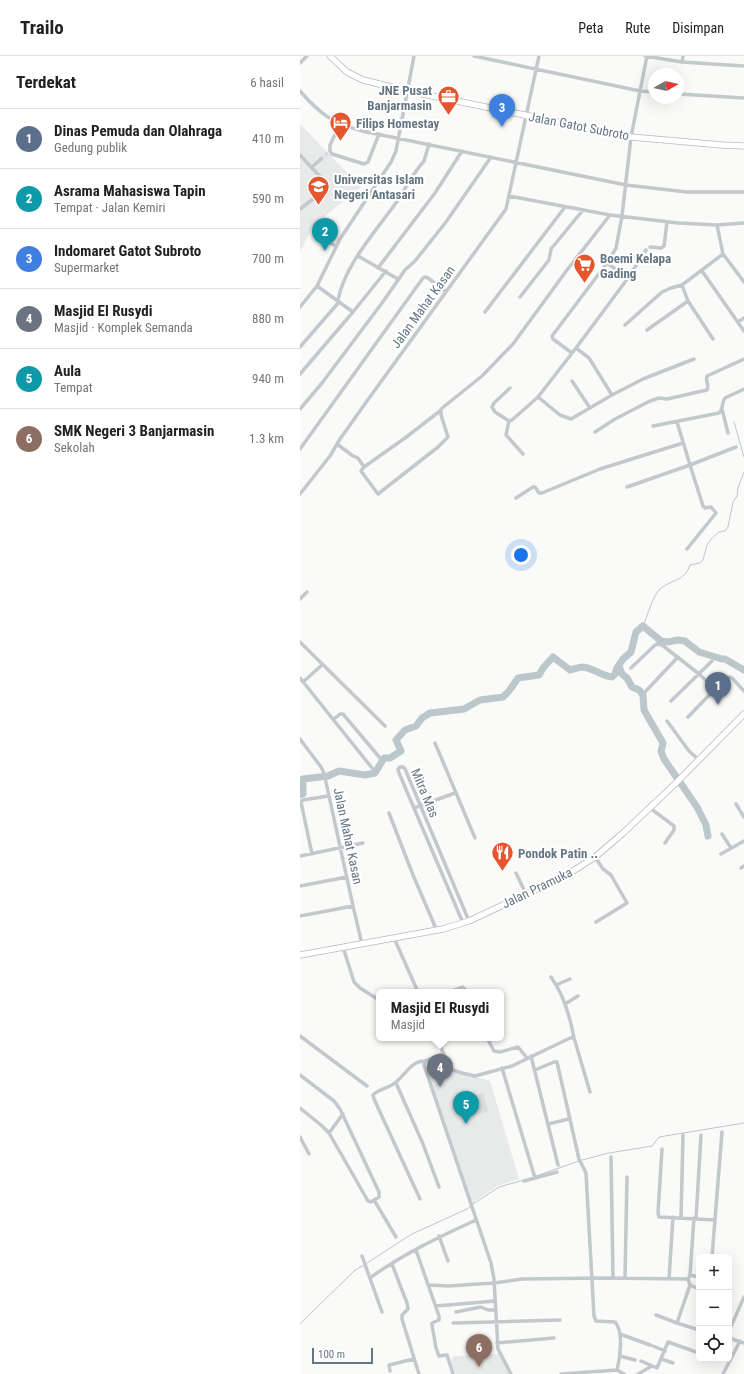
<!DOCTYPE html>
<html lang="id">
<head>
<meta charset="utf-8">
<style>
	:root { --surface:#fff; --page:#f6f6f6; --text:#222; --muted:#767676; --line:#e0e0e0; --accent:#e4572e }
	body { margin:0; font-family:"Roboto Condensed",sans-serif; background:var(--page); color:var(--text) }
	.controls { position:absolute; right:12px; bottom:12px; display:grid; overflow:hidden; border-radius:6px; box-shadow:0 4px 16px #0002 }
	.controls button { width:36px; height:36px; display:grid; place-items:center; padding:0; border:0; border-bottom:1px solid var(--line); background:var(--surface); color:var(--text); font:20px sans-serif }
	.compass { position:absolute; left:348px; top:12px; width:36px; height:36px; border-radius:50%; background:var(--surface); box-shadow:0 4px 16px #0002; rotate:81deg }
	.scale { position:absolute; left:12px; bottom:10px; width:61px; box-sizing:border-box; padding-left:4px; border:2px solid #657683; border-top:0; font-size:11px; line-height:14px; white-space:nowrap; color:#657683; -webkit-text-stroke:3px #fff; paint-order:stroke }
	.you { position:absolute; left:221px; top:499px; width:14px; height:14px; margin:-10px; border:3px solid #fff; border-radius:50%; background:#1a73e8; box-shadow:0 0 0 6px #1a73e833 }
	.badge { display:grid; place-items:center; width:26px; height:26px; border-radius:50%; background:var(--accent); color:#fff; font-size:13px; font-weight:700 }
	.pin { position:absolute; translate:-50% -33px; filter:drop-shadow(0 1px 2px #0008) }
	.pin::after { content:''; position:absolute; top:21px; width:14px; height:12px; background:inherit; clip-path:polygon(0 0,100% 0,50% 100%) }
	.popup { position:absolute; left:76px; top:933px; width:128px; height:52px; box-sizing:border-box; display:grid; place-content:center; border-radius:6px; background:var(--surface); filter:drop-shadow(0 1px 3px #0005); font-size:13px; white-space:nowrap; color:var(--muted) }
	.popup b { font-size:15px; color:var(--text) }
	.popup::after { content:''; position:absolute; left:50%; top:100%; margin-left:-8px; border:8px solid transparent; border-top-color:var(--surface) }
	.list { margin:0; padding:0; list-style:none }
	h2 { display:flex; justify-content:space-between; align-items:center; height:52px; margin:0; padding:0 16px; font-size:17px }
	h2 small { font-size:13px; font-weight:400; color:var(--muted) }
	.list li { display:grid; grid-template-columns:26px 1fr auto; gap:12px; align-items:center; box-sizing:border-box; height:60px; padding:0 16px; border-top:1px solid var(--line) }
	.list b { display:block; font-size:15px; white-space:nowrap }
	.list p { margin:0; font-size:13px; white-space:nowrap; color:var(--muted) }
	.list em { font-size:13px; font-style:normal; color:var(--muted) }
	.icon { flex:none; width:22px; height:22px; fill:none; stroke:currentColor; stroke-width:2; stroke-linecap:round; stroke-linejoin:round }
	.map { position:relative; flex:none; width:444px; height:1318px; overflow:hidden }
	header { display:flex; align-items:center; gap:24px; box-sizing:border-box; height:56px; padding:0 20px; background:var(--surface); border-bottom:1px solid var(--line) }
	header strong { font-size:19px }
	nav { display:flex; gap:22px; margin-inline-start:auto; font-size:14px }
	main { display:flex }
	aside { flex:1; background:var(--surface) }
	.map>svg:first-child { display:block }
	.built { fill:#e8e9e9 }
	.green { fill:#dadfd7 }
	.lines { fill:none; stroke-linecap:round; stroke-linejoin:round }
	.stream { stroke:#bbc7cb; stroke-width:1 }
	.river { stroke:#bbc7cb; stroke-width:7 }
	.minor-tunnel { stroke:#d5d9db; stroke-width:3.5; stroke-dasharray:3.5 2; stroke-linecap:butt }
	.primary-casing { stroke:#b5babe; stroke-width:7 }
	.minor { stroke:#c3c8cc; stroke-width:3.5 }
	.primary { stroke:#fff; stroke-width:5.5 }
	.labels { text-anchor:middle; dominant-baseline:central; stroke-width:4; stroke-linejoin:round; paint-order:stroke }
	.poi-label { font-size:13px; font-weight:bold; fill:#657683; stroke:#fff; text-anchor:start }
	.street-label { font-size:13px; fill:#657683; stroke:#fff }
</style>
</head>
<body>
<header>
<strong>Trailo</strong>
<nav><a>Peta</a><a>Rute</a><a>Disimpan</a></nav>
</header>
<main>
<aside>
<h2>Terdekat<small>6 hasil</small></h2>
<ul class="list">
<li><span class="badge" style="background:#5c6f8a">1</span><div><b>Dinas Pemuda dan Olahraga</b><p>Gedung publik</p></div><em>410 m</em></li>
<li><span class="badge" style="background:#0f9aa8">2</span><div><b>Asrama Mahasiswa Tapin</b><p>Tempat · Jalan Kemiri</p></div><em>590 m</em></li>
<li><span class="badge" style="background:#3f7fe0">3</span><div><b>Indomaret Gatot Subroto</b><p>Supermarket</p></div><em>700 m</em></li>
<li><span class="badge" style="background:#6b7280">4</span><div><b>Masjid El Rusydi</b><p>Masjid · Komplek Semanda</p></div><em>880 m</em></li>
<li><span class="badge" style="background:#0f9aa8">5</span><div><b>Aula</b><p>Tempat</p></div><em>940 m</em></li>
<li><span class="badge" style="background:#8d6e63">6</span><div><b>SMK Negeri 3 Banjarmasin</b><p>Sekolah</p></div><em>1.3 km</em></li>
</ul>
</aside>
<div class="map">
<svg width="444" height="1318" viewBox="0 0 444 1318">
	<rect width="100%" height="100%" fill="#fafaf8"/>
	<path class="built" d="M0,68L61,131L13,170L0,196Z
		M150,1014L190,1025L219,1123L197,1130L171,1148L129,1022Z
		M199,1298L210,1318H155L151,1304L154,1300Z"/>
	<path class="green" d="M183,1037L188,1055L178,1058L173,1040Z"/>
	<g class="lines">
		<path class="stream" d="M434,366L444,401
			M343,570C347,561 353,539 360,533C372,523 384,526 390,509L400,507L403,504L407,489L411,483L419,476L425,475L428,471L433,446L437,440L438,432L444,416
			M282,1104L309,1097L352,1090L359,1081L444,1067
			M236,1120L279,1105
			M173,1148L199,1131L224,1124
			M67,1207L112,1178L167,1153L171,1150
			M0,1268L54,1215L64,1209"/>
		<path class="river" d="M319,610L322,618L327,622L332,631L339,634L343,639L344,654L363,687L361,695L364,703L397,751L406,769L408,780
			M0,739L3,738V723L28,720L39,715L65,719L75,717L84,702H90L101,695L96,684L105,674L116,670L122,662L130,657L164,653L180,644L203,641L209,635L218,622L239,619L243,612L253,601L270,614C274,613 279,611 283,611C293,612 302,620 312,621L315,618L317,612L323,603L331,596L336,576L343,570L361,585L368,586L378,584L385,585L399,596L422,603H425L444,614"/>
		<path class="minor-tunnel" d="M21,103L28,97"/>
		<defs>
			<path id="primary" d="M30,0L47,16L63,24L108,35L331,81L422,89L444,90
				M0,899L143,873L169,865L265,820L295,801L322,778L375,728L444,658"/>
		</defs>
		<use href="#primary" class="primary-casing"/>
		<path class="minor" d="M174,0L340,35L354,36
			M345,0L382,6L444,10
			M382,6L383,0
			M0,7L7,0
			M0,35C21,59 31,66 62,75L326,129L387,136H444
			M378,38L444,42
			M40,68L30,89V95L32,98L64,108L68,106L79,78
			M0,99L25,126L26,133L0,153
			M12,111L21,103
			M209,140L310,159L378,167L417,169L444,167
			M417,169L423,198L444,226
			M16,180L36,190
			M350,191L361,192L364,190L367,166
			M58,200L98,223
			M307,207L328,222L276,292L289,302L312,339L343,323L394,303
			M78,212L135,137L162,95
			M402,215L444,275
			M328,222L346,194
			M382,229L388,245L413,283
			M17,230L53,256
			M220,241L249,204L251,193L283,154
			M38,244C45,208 77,174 98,144C106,131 114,116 124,105L129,88
			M0,251L17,230L40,183L91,106L96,95L114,0
			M185,256L265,151
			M438,266L444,262
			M325,269L362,236L371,232L382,229L423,198
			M347,274L388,245
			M0,291L39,246
			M272,297L253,283L252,280L307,207L316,192L322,160L331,81L347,0
			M0,318L53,256L86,215
			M272,325L290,352
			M210,332L194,347L192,351L195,356L209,365L212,364L238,341L276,292
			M238,341L260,359L271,363L312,339
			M0,353L22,327L82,247L105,214L115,205L146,166L191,101
			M422,353L428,377
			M209,365L206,379L223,398
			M353,370L419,357C424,353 421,347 425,342L444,333
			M295,376L315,363L350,345L359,342L367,343L407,334C410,330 405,325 407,320L444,303
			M37,388L53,400L58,402L64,411L61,415L78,438L138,391L148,381L141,359V353L182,320L213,288L267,214L310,159
			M0,393L123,222L125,221L128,222L146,236
			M64,411L105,382L140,355
			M327,431L390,409L377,366
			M0,438L30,400L40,383L67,345L206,153L239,0
			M216,442L233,431H235L239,437H242L300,413L383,387
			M387,493L416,457L411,451L405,452L403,450L390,409L436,391
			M0,543L7,536
			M0,586L85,670
			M331,612L354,590L357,588L362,589L399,618L415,633
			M0,622L72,712
			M3,626L22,609
			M345,636L378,601
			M371,645L412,605
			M388,661L415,633L429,621L432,622L444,635
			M34,663L40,658H43L80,702
			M367,665L389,695L399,704
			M0,683L21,711L24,717L53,850L62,888
			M135,687L175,782
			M436,748L444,761
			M114,752L155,737
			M350,752L374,770V774L365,787
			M89,757L113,819L137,875
			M422,778L431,792
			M12,798L1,746L3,744L28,740
			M421,798L444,785
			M0,800L63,787
			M295,801L303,813L311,819L327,847L296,866
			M441,812L444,810
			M216,817L226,838
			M0,830L47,821
			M0,860L53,850
			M163,867L99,717L98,713L100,711H103L105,713L169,865
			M94,882L118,936
			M43,891L54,926L60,932L79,944
			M251,921C264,939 270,960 274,982
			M256,929L270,923
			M150,936L163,931L167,936
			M265,948L278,940
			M0,980L67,1030
			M137,982L150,1013L162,1017L175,1020L212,1010L270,982H274L290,1036
			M187,982L194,995L200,996L218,991L227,1002
			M143,998L125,1005L124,1009L191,1207L194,1223L198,1293L211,1318
			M231,1000L258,1109
			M202,1012L235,1122
			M235,1014L254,1006H257L279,1103L286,1117L294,1260L296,1265L315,1266C324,1275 320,1303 317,1314L261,1318
			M0,1019L34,1045L40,1053L79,1136V1141L74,1144L96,1181
			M96,1027L123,1088L139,1131
			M0,1052L21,1069L29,1077L68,1145L71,1146L74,1144
			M248,1068L269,1063
			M29,1077L43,1058
			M0,1081L9,1098
			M362,1093L358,1157L359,1161L415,1164
			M311,1101L313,1222
			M224,1125L257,1116
			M120,1143L74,1043L73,1039C79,1033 89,1032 95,1027C105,1020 110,1005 125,1005
			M381,1162L383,1079
			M396,1163L401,1079
			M139,1180L148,1205
			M116,1194L139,1260V1264L132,1267V1269L136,1292L139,1300L147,1299L153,1318
			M62,1200L82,1256
			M412,1201L422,1076
			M92,1208L107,1247L108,1253L102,1259V1263L119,1318
			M390,1219L399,1221
			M70,1222C103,1198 139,1181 176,1164
			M325,1222L327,1121
			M369,1223L373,1161
			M388,1223L390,1219L394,1162
			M129,1229L148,1230L194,1227L222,1223L303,1222L388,1223L390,1229L399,1233
			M136,1250L195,1245
			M156,1256L181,1251L188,1254H196
			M356,1259L377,1267L399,1274
			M153,1267L260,1264
			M377,1267L390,1229
			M429,1275L444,1241
			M320,1278L350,1289
			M429,1282L444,1287
			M197,1287L254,1282
			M353,1290L365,1295
			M320,1300L335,1304
			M361,1303L373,1307
			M341,1305L357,1312L368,1286L399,1297
			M317,1314L324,1318
			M90,1315L89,1309L114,1303
			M338,1318L352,1310
			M423,1318L440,1285"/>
		<use href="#primary" class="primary"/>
	</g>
	<defs>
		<symbol id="office-pin" viewBox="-11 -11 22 30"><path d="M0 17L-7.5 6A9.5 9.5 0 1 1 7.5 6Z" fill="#e4572e" stroke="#fff"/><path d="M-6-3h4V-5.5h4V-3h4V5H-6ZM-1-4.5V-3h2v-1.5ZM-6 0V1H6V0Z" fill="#fff"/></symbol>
		<symbol id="hotel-pin" viewBox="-11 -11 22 30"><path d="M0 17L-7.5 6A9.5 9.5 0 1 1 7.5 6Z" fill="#e4572e" stroke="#fff"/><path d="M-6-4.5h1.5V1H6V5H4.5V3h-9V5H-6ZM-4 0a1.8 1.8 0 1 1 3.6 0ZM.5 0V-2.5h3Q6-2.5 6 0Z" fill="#fff"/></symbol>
		<symbol id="university-pin" viewBox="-11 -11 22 30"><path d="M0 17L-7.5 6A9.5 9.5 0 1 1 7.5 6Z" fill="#e4572e" stroke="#fff"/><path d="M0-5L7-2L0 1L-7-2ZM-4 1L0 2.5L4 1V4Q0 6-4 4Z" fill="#fff"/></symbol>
		<symbol id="supermarket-pin" viewBox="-11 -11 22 30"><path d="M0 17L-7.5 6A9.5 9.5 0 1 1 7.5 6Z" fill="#e4572e" stroke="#fff"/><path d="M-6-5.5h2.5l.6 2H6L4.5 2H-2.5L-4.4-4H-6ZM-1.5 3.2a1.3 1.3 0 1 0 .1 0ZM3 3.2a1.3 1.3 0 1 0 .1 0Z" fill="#fff"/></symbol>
		<symbol id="restaurant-pin" viewBox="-11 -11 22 30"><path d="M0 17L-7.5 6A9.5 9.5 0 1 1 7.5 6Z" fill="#e4572e" stroke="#fff"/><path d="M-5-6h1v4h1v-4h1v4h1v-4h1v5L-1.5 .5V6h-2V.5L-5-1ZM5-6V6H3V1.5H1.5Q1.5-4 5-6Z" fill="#fff"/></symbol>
	</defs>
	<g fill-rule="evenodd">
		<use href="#office-pin" x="136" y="28" width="25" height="34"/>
		<use href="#hotel-pin" x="28" y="54" width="25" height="34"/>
		<use href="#university-pin" x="6" y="118" width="25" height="34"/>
		<use href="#supermarket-pin" x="272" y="196" width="25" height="34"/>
		<use href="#restaurant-pin" x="190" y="784" width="25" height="34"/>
	</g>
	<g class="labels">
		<g class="poi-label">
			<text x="132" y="34" text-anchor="end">JNE Pusat<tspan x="132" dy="15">Banjarmasin</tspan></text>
			<text x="56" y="67">Filips Homestay</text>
			<text x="34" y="123">Universitas Islam<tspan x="34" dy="15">Negeri Antasari</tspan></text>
			<text x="300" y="202">Boemi Kelapa<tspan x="300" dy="15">Gading</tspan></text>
			<text x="218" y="797">Pondok Patin ..</text>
		</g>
		<g class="street-label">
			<text transform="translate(279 70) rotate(11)">Jalan Gatot Subroto</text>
			<text transform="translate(123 251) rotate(-54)">Jalan Mahat Kasan</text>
			<text transform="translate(125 737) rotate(67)">Mitra Mas</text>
			<text transform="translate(48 780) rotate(78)">Jalan Mahat Kasan</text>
			<text transform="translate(237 832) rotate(-26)">Jalan Pramuka</text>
		</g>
	</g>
</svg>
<div class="controls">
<button>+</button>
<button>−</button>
<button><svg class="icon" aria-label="locate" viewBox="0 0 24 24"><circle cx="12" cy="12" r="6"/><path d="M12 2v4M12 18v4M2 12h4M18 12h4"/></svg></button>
</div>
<svg class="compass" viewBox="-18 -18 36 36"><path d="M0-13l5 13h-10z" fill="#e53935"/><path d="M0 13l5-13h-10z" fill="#767676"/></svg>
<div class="scale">100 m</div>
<div class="you"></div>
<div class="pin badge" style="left:418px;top:649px;background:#5c6f8a">1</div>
<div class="pin badge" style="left:25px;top:195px;background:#0f9aa8">2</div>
<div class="pin badge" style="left:202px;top:71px;background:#3f7fe0">3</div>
<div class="pin badge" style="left:140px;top:1031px;background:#6b7280">4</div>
<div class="popup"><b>Masjid El Rusydi</b>Masjid</div>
<div class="pin badge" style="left:166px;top:1068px;background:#0f9aa8">5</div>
<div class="pin badge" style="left:179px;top:1311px;background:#8d6e63">6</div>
</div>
</main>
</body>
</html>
